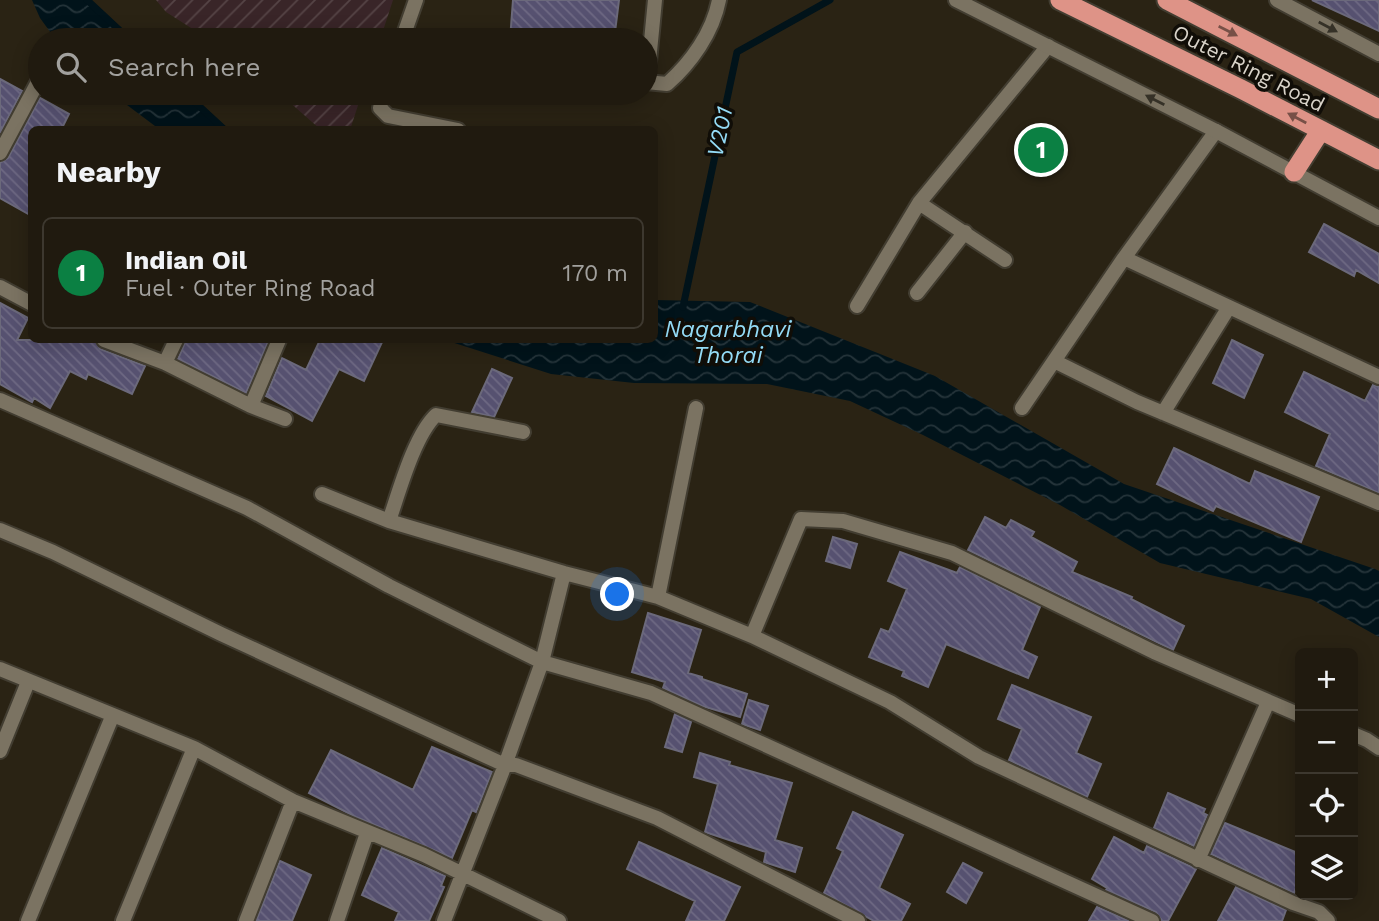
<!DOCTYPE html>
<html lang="en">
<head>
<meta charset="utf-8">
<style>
	:root { --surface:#201a0f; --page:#282318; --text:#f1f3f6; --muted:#a2a19e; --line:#3d382f; --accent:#0b8043 }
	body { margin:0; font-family:"Work Sans",sans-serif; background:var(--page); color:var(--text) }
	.controls { position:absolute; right:21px; bottom:21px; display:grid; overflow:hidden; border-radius:10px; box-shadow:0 4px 18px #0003 }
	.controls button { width:63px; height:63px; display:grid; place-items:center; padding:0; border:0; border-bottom:2px solid var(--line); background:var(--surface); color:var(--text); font:35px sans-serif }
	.you { position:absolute; left:618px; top:595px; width:24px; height:24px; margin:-18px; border:5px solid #fff; border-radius:50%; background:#1a73e8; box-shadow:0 0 0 10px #1a73e833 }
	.badge { display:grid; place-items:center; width:46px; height:46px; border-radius:50%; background:var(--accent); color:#fff; font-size:23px; font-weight:700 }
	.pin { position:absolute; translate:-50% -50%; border:4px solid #fff; box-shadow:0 2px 7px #0006 }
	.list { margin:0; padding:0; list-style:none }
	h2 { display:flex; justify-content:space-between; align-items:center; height:91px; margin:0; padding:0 28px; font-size:30px }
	h2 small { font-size:23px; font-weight:400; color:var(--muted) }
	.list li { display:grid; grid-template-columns:46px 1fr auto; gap:21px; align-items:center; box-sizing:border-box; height:112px; margin:0 14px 14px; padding:0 14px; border:2px solid var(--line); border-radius:10px }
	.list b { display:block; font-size:26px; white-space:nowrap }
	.list p { margin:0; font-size:23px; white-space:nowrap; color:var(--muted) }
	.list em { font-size:23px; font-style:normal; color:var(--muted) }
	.icon { flex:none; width:38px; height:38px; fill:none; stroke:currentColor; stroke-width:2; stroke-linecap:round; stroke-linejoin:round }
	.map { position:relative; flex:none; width:1379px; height:921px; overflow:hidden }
	.search { position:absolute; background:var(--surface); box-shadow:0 4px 18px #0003; left:28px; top:28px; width:630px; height:77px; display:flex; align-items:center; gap:18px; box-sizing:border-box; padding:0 24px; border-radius:38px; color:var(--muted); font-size:26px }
	.panel { position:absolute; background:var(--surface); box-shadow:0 4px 18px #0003; left:28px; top:126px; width:630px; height:217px; border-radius:10px }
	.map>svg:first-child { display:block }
	.industrial { fill:url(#industrial-furrows) }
	.water { fill:url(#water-waves) }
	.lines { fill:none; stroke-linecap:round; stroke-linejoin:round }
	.stream { stroke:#01131a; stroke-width:7 }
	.building { fill:url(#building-back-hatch); stroke:#6b697b; stroke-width:2 }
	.service-casing { stroke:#423d31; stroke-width:18 }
	.minor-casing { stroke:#423d31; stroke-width:18 }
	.tertiary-casing { stroke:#423d31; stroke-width:18 }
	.trunk-casing { stroke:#423d31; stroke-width:23 }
	.service { stroke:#7b7362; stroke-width:14 }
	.minor { stroke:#7b7362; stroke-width:14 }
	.tertiary { stroke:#7b7362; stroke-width:14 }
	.trunk { stroke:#de9387; stroke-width:19 }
	.oneway { fill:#353127 }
	.oneway2 { fill:#775047 }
	.labels { text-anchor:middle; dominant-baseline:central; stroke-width:7; stroke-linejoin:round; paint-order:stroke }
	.street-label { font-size:21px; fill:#d8d3c9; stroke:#100d07 }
	.water-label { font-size:23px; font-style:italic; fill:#94dbf6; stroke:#100d07 }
</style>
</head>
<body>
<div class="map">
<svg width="1379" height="921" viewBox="0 0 1379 921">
	<defs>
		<pattern id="industrial-furrows" width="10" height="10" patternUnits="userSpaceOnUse" patternTransform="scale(1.75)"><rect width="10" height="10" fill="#392528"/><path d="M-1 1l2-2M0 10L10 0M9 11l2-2" fill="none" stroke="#554446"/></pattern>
		<pattern id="water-waves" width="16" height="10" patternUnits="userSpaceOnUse" patternTransform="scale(1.75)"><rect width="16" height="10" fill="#01131a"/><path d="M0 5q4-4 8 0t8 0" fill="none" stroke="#25343a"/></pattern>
		<pattern id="building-back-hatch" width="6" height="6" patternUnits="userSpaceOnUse" patternTransform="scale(1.75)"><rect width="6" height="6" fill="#565170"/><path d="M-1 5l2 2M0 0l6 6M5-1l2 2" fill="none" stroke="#6e6983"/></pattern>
	</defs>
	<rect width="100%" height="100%" fill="#2a2314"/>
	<path class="industrial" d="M156,0H393L380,40H210L166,12Z
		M279,93H362L350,130L320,129Z"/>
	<path class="water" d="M32,0H87L130,40H56L40,18Z
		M111,93H185L225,129H159Z
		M655,300L750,302L935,376L1124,484L1375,569L1379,571V637L1311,599L1160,563L1060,505L923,435L850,401L767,384L634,383L551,374L445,340H654Z"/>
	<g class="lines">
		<path class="stream" d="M87,0L130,40
			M185,93L225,130
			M683,307L737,52L830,0"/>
	</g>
	<path class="building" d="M513,0H619L614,40H510Z
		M1312,0H1379V31Z
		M0,79L22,91L0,133Z
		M40,98L69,114L61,130H32V216L0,198V163L8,158Z
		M1324,224L1379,254V283L1356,270L1354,276L1309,252Z
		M0,303L28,318L17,340H95L100,349L145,366L132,394L88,374L86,379L70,371L50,408L34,398L32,402L0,384Z
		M186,340H269L246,393L178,359Z
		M320,340H383L364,381L339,369L312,421L266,396L282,358L306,370Z
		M1232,340L1263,355L1244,398L1213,383Z
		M492,369L512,378L494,417L472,412Z
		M1304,372L1365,401L1373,385L1379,387V493L1316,466L1330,434L1285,412Z
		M1174,448L1250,484L1255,471L1319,497L1301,542L1216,506L1213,511L1157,484Z
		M985,517L1006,528L1011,520L1034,532L1031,537L1077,562L1072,572L1132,597L1131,599L1184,626L1173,650L968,550Z
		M833,537L857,544L850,568L826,561Z
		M900,552L957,573L960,567L1040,607L1022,650L1037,657L1028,678L946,644L928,687L902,676L904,671L869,657L881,629L889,632L907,589L888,581Z
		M648,613L701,630L688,673L702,677V679L747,694L740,717L702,706L663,688L665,682L632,672Z
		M1012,685L1091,717L1076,753L1101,764L1087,797L1009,760L1022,729L998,719Z
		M749,700L768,706L760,730L742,724Z
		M675,714L691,722L682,752L665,747Z
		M432,747L492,772L476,812L472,810L452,858L356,817L309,793L331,750L413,790Z
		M700,753L730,762L729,765L792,783L775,840L802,848L795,872L764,862L766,852L705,832L718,784L694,777Z
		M1168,793L1205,809L1203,813L1207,815L1194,846L1154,828Z
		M853,812L903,835L879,888L910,904L901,921H874L824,893L843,851L837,848Z
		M1225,823L1300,854V877L1294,893L1211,854Z
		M1114,837L1144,853L1147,846L1196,869L1168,921H1162L1156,912L1106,890L1107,888L1092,879Z
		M639,842L740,887L724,921H686L695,901L627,869Z
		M382,848L445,876L441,886L444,887L429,921H395L399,912L362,895Z
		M280,861L311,875L292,921H256Z
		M963,863L982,873L966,903L947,892Z
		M1236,887L1286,910L1282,921H1218Z
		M1097,907L1129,921H1089Z"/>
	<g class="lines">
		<defs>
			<path id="service" d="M402,40L416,0
				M646,82L667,84C691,63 713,32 719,0
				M647,82L655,0
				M383,93L380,108L388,116L458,130
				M919,203L1005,260
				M917,293L965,232
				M857,306L919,203L1048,46"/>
			<path id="minor" d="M0,153L40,78
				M1124,258L1379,377
				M0,287L32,304
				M104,340L165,363L176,340
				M1054,361L1137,402L1379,503
				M165,363L251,406L279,340
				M0,400L247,508L389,586L542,662L651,693L1152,921
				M251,406L285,419
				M1022,408L1124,258L1216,131
				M1163,413L1229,307
				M322,494L389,521C399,492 414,436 436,415L523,432
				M389,521L564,573L658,597L752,636L890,702L979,757L1293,903L1319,912L1328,921
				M0,530L53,552L221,634L505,765H516L657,818L858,921
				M658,597L696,408
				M752,636L801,519L843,521L952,553L1154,652L1300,715
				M0,669L194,748L293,801L424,855L559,921
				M1353,734L1367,740L1379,748
				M0,751L28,682
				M1198,860L1268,702
				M28,921L112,717
				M123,921L194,748
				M246,921L293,801
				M337,921L367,833
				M444,921L505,765L542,662L564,573"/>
			<path id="tertiary" d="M956,0L1216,131L1379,218
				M1277,0L1379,54"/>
			<path id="trunk" d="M1060,0L1241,89L1379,160
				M1167,0L1379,109
				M1294,172L1321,130"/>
		</defs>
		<use href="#service" class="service-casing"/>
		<use href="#minor" class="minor-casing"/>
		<use href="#tertiary" class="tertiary-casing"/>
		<use href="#trunk" class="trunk-casing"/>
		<use href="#service" class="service"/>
		<use href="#minor" class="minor"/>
		<use href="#tertiary" class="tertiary"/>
		<use href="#trunk" class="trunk"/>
	</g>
	<defs><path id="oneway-solid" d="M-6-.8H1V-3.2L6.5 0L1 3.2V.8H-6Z" transform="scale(1.75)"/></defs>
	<g class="oneway">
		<use href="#oneway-solid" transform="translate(1328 27) rotate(28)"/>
		<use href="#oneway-solid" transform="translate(1155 100) rotate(-153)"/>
	</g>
	<g class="oneway2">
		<use href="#oneway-solid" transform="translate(1228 31) rotate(27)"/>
		<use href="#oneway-solid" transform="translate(1297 118) rotate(-152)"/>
	</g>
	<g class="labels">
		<g class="street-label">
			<text transform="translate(1249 68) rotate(27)">Outer Ring Road</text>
		</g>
		<g class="water-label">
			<text transform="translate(720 132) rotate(-78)">V201</text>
			<text x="728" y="329">Nagarbhavi<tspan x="728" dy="26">Thorai</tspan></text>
		</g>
	</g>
</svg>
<div class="controls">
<button>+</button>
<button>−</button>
<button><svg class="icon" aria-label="locate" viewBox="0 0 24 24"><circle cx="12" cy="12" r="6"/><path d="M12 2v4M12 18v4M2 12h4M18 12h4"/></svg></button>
<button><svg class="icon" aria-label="layers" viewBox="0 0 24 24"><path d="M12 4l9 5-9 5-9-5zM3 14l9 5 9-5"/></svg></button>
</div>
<div class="you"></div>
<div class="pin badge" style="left:1041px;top:150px">1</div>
<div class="search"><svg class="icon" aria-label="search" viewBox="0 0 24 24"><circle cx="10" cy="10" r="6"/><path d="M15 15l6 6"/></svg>Search here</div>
<section class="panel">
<h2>Nearby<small></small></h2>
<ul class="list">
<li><span class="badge">1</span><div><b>Indian Oil</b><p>Fuel · Outer Ring Road</p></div><em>170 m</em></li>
</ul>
</section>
</div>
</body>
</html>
